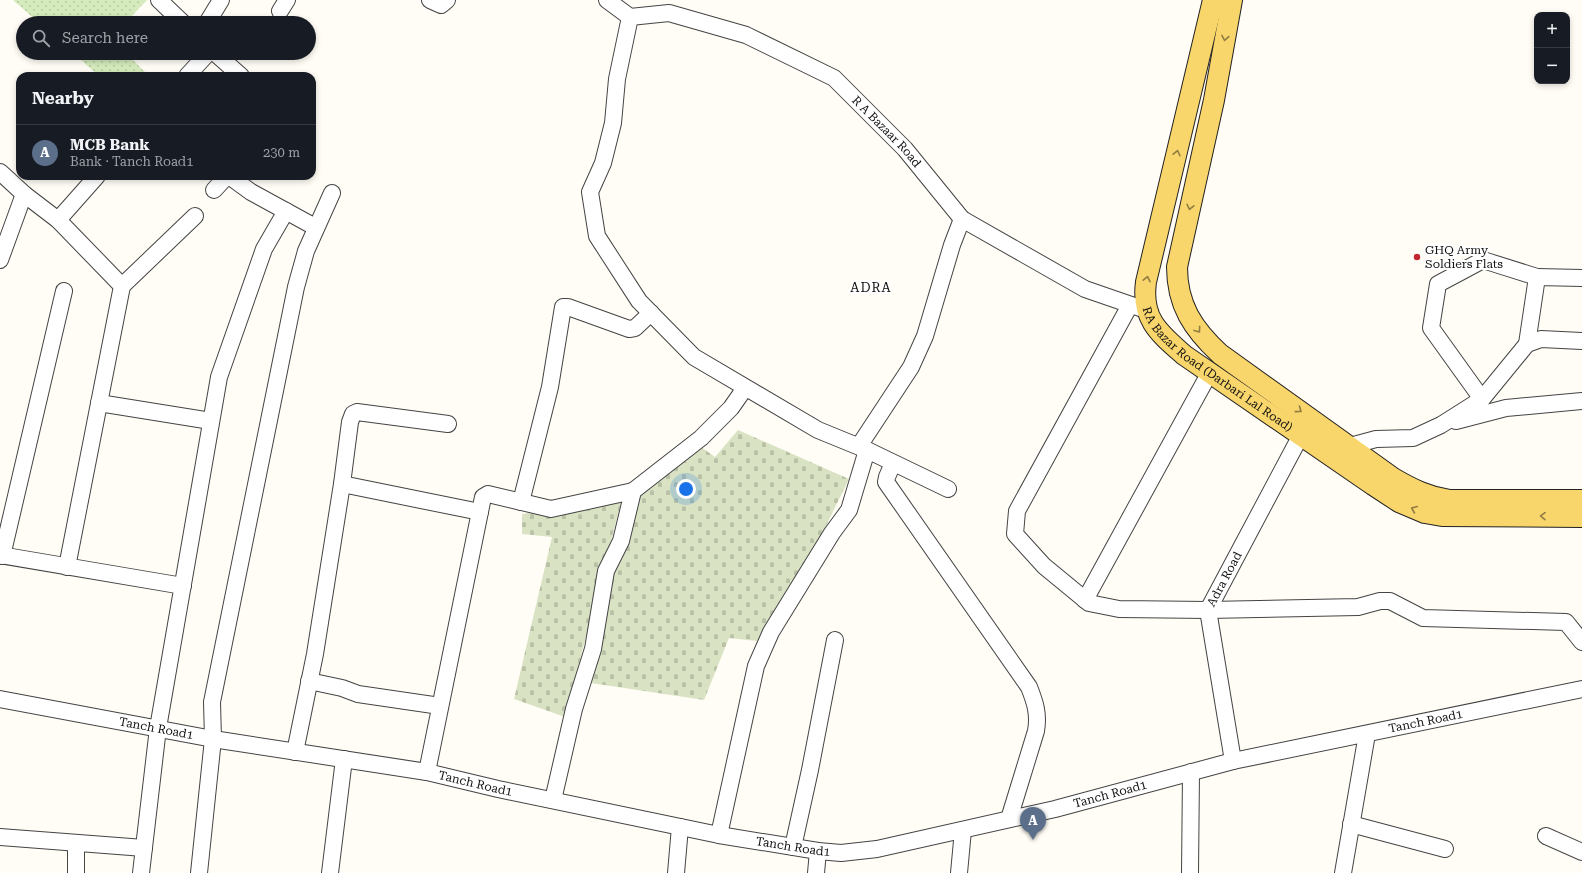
<!DOCTYPE html>
<html lang="en">
<head>
<meta charset="utf-8">
<style>
	:root { --surface:#171b24; --page:#20242c; --text:#f1f3f6; --muted:#9ea1a6; --line:#363941; --accent:#2563eb }
	body { margin:0; font-family:"Roboto Serif",serif; background:var(--page); color:var(--text) }
	.controls { position:absolute; right:12px; top:12px; display:grid; overflow:hidden; border-radius:8px; box-shadow:0 2px 6px #0003 }
	.controls button { width:36px; height:36px; display:grid; place-items:center; padding:0; border:0; border-bottom:1px solid var(--line); background:var(--surface); color:var(--text); font:20px sans-serif }
	.you { position:absolute; left:686px; top:489px; width:14px; height:14px; margin:-10px; border:3px solid #fff; border-radius:50%; background:#1a73e8; box-shadow:0 0 0 6px #1a73e833 }
	.badge { display:grid; place-items:center; width:26px; height:26px; border-radius:50%; background:var(--accent); color:#fff; font-size:13px; font-weight:700 }
	.pin { position:absolute; translate:-50% -33px; filter:drop-shadow(0 1px 2px #0008) }
	.pin::after { content:''; position:absolute; top:21px; width:14px; height:12px; background:inherit; clip-path:polygon(0 0,100% 0,50% 100%) }
	.list { margin:0; padding:0; list-style:none }
	h2 { display:flex; justify-content:space-between; align-items:center; height:52px; margin:0; padding:0 16px; font-size:17px }
	h2 small { font-size:13px; font-weight:400; color:var(--muted) }
	.list li { display:grid; grid-template-columns:26px 1fr auto; gap:12px; align-items:center; box-sizing:border-box; height:56px; padding:0 16px; border-top:1px solid var(--line) }
	.list b { display:block; font-size:15px; white-space:nowrap }
	.list p { margin:0; font-size:13px; white-space:nowrap; color:var(--muted) }
	.list em { font-size:13px; font-style:normal; color:var(--muted) }
	.icon { flex:none; width:22px; height:22px; fill:none; stroke:currentColor; stroke-width:2; stroke-linecap:round; stroke-linejoin:round }
	.map { position:relative; flex:none; width:1582px; height:873px; overflow:hidden }
	.search { position:absolute; background:var(--surface); box-shadow:0 2px 6px #0003; left:16px; top:16px; width:300px; height:44px; display:flex; align-items:center; gap:10px; box-sizing:border-box; padding:0 14px; border-radius:22px; color:var(--muted); font-size:15px }
	.panel { position:absolute; background:var(--surface); box-shadow:0 2px 6px #0003; left:16px; top:72px; width:300px; height:108px; border-radius:12px }
	.map>svg:first-child { display:block }
	.green { fill:url(#green-dots) }
	.cemetery { fill:url(#cemetery-stones) }
	.lines { fill:none; stroke-linecap:round; stroke-linejoin:round }
	.minor-casing { stroke:#444; stroke-width:18 }
	.major-casing { stroke:#222; stroke-width:22 }
	.minor { stroke:#fff; stroke-width:16 }
	.major { stroke:#f9d66b; stroke-width:20 }
	.oneway { stroke:#917d42 }
	.poi-dot { fill:#c4262e; stroke:#fff; stroke-width:1.5 }
	.labels { text-anchor:middle; dominant-baseline:central; stroke-width:4; stroke-linejoin:round; paint-order:stroke }
	.street-label { font-size:12px; fill:#111; stroke:#fff }
	.poi-label { font-size:12px; fill:#111; stroke:#fff; text-anchor:start }
	.neighbourhood-label { font-size:13px; letter-spacing:1px; fill:#111; stroke:#fff }
</style>
</head>
<body>
<div class="map">
<svg width="1582" height="873" viewBox="0 0 1582 873">
	<defs>
		<pattern id="green-dots" width="8" height="8" patternUnits="userSpaceOnUse"><rect width="8" height="8" fill="#d5ebbd"/><path d="M2 2h.1M6 6h.1" fill="none" stroke="#b6c8a1" stroke-width="1.8" stroke-linecap="round"/></pattern>
		<pattern id="cemetery-stones" width="16" height="16" patternUnits="userSpaceOnUse"><rect width="16" height="16" fill="#d9e3c4"/><path d="M2 7V4a2 2 0 0 1 4 0v3zM10 15v-3a2 2 0 0 1 4 0v3z" fill="#b9c2a7"/></pattern>
	</defs>
	<rect width="100%" height="100%" fill="#fffdf5"/>
	<path class="green" d="M13,0H147L125,23H39Z
		M73,53H126L149,76H99Z"/>
	<path class="cemetery" d="M738,430L849,479L822,534L757,641L729,638L704,700L591,683L610,572L640,492L700,446L715,457Z
		M622,499L565,717L514,699L552,537L522,534V514Z"/>
	<g class="lines">
		<defs>
			<g id="minor">
				<path d="M159,0L183,23"/>
				<path d="M430,0L441,5L447,0"/>
				<path id="s1" d="M607,0L630,17L669,13L746,35L834,78L905,149L962,219L1085,289L1140,308"/>
				<path d="M280,11L287,0"/>
				<path d="M630,17L617,79L613,123L603,163L590,192L597,236L639,301L694,357L818,430L867,450L948,489"/>
				<path d="M207,23L221,0"/>
				<path d="M215,53L241,76"/>
				<path d="M187,76L208,53"/>
				<path d="M0,172L24,194L58,220L122,286L67,567"/>
				<path d="M229,176L251,192L315,227"/>
				<path d="M214,190L227,176"/>
				<path d="M58,220L97,176"/>
				<path d="M0,260L24,194"/>
				<path d="M122,286L195,216"/>
				<path d="M1130,305L1017,511L1015,534L1044,566L1089,603L1119,609L1208,610L1358,607L1380,601H1390L1423,618L1566,622L1582,642"/>
				<path d="M1527,344L1537,277L1582,278"/>
				<path d="M1482,399L1431,328L1438,284L1483,260L1537,277"/>
				<path d="M99,403L211,421"/>
				<path d="M1456,421L1506,408L1582,401"/>
				<path d="M859,446L911,367L925,336L952,245L962,219"/>
				<path d="M1350,446L1376,439L1413,438L1441,425L1482,399L1527,344L1541,339L1582,341"/>
				<path d="M893,463L887,477L886,482L1029,687C1035,702 1039,714 1036,731L1009,819"/>
				<path d="M342,484L480,512"/>
				<path d="M521,502L550,387L563,307H568L629,329L635,328L651,313"/>
				<path d="M0,555L183,586"/>
				<path d="M2,556L64,291"/>
				<path d="M1085,600L1210,372"/>
				<path d="M309,681L342,688L358,694L440,706"/>
				<path id="s2" d="M0,699L213,739L427,772L498,789L719,835L818,851L841,853L877,849L1055,809L1233,761L1582,689"/>
				<path d="M295,752L315,654L342,484L350,422L353,414L357,412L448,424"/>
				<path id="s3" d="M1233,761L1208,610L1301,435"/>
				<path d="M427,772L483,497L488,494L551,509L633,491"/>
				<path d="M553,800L574,709L593,649L606,571L621,541L633,491L701,438L731,408L745,388"/>
				<path d="M1351,824L1445,849"/>
				<path d="M719,835L756,666L771,632L832,533L849,510L867,450"/>
				<path d="M1546,836L1582,852"/>
				<path d="M0,837L144,848"/>
				<path d="M76,843V873"/>
				<path d="M793,847L810,770L835,640"/>
				<path d="M141,873L158,728L219,377L264,249L286,211"/>
				<path d="M199,873L213,739L212,702L296,287L306,251L332,193"/>
				<path d="M330,873L344,759"/>
				<path d="M676,873L680,827"/>
				<path d="M816,873L818,851"/>
				<path d="M959,873L963,830"/>
				<path d="M1190,873L1191,772"/>
				<path d="M1343,873L1367,734"/>
			</g>
			<g id="major">
				<path id="s4" d="M1213,0L1146,282C1141,319 1159,333 1184,355L1373,485L1399,502L1425,513L1442,516L1582,517"/>
				<path d="M1232,0L1214,100L1177,267C1177,305 1193,329 1220,354L1393,478C1412,489 1428,497 1449,500H1582"/>
			</g>
		</defs>
		<use href="#minor" class="minor-casing"/>
		<use href="#major" class="major-casing"/>
		<use href="#minor" class="minor"/>
		<use href="#major" class="major"/>
	</g>
	<defs><path id="oneway-chevron" d="M-2-3.5L2.5 0L-2 3.5" fill="none" stroke-width="1.6" stroke-linecap="round" stroke-linejoin="round"/></defs>
	<g class="oneway">
		<use href="#oneway-chevron" transform="translate(1225 38) rotate(100)"/>
		<use href="#oneway-chevron" transform="translate(1177 153) rotate(-77)"/>
		<use href="#oneway-chevron" transform="translate(1190 207) rotate(103)"/>
		<use href="#oneway-chevron" transform="translate(1147 279) rotate(-78)"/>
		<use href="#oneway-chevron" transform="translate(1198 330) rotate(54)"/>
		<use href="#oneway-chevron" transform="translate(1299 410) rotate(36)"/>
		<use href="#oneway-chevron" transform="translate(1414 509) rotate(-157)"/>
		<use href="#oneway-chevron" transform="translate(1543 516) rotate(-179)"/>
	</g>
	<circle class="poi-dot" cx="1417" cy="257" r="4"/>
	<g class="labels">
		<g class="street-label">
			<text stroke="none"><textPath href="#s1" startOffset="321">R A Bazaar Road</textPath></text>
			<text stroke="none"><textPath href="#s4" startOffset="411">RA Bazar Road (Darbari Lal Road)</textPath></text>
			<text stroke="none"><textPath href="#s3" startOffset="188">Adra Road</textPath></text>
			<text stroke="none"><textPath href="#s2" startOffset="1455">Tanch Road1</textPath></text>
			<text stroke="none"><textPath href="#s2" startOffset="159">Tanch Road1</textPath></text>
			<text stroke="none"><textPath href="#s2" startOffset="483">Tanch Road1</textPath></text>
			<text stroke="none"><textPath href="#s2" startOffset="1131">Tanch Road1</textPath></text>
			<text stroke="none"><textPath href="#s2" startOffset="807">Tanch Road1</textPath></text>
		</g>
		<g class="poi-label">
			<text x="1425" y="250">GHQ Army<tspan x="1425" dy="14">Soldiers Flats</tspan></text>
		</g>
		<g class="neighbourhood-label">
			<text x="871" y="287">ADRA</text>
		</g>
	</g>
</svg>
<div class="controls">
<button>+</button>
<button>−</button>
</div>
<div class="you"></div>
<div class="pin badge" style="left:1033px;top:840px;background:#5c6f8a">A</div>
<div class="search"><svg class="icon" aria-label="search" viewBox="0 0 24 24"><circle cx="10" cy="10" r="6"/><path d="M15 15l6 6"/></svg>Search here</div>
<section class="panel">
<h2>Nearby<small></small></h2>
<ul class="list">
<li><span class="badge" style="background:#5c6f8a">A</span><div><b>MCB Bank</b><p>Bank · Tanch Road1</p></div><em>230 m</em></li>
</ul>
</section>
</div>
</body>
</html>
